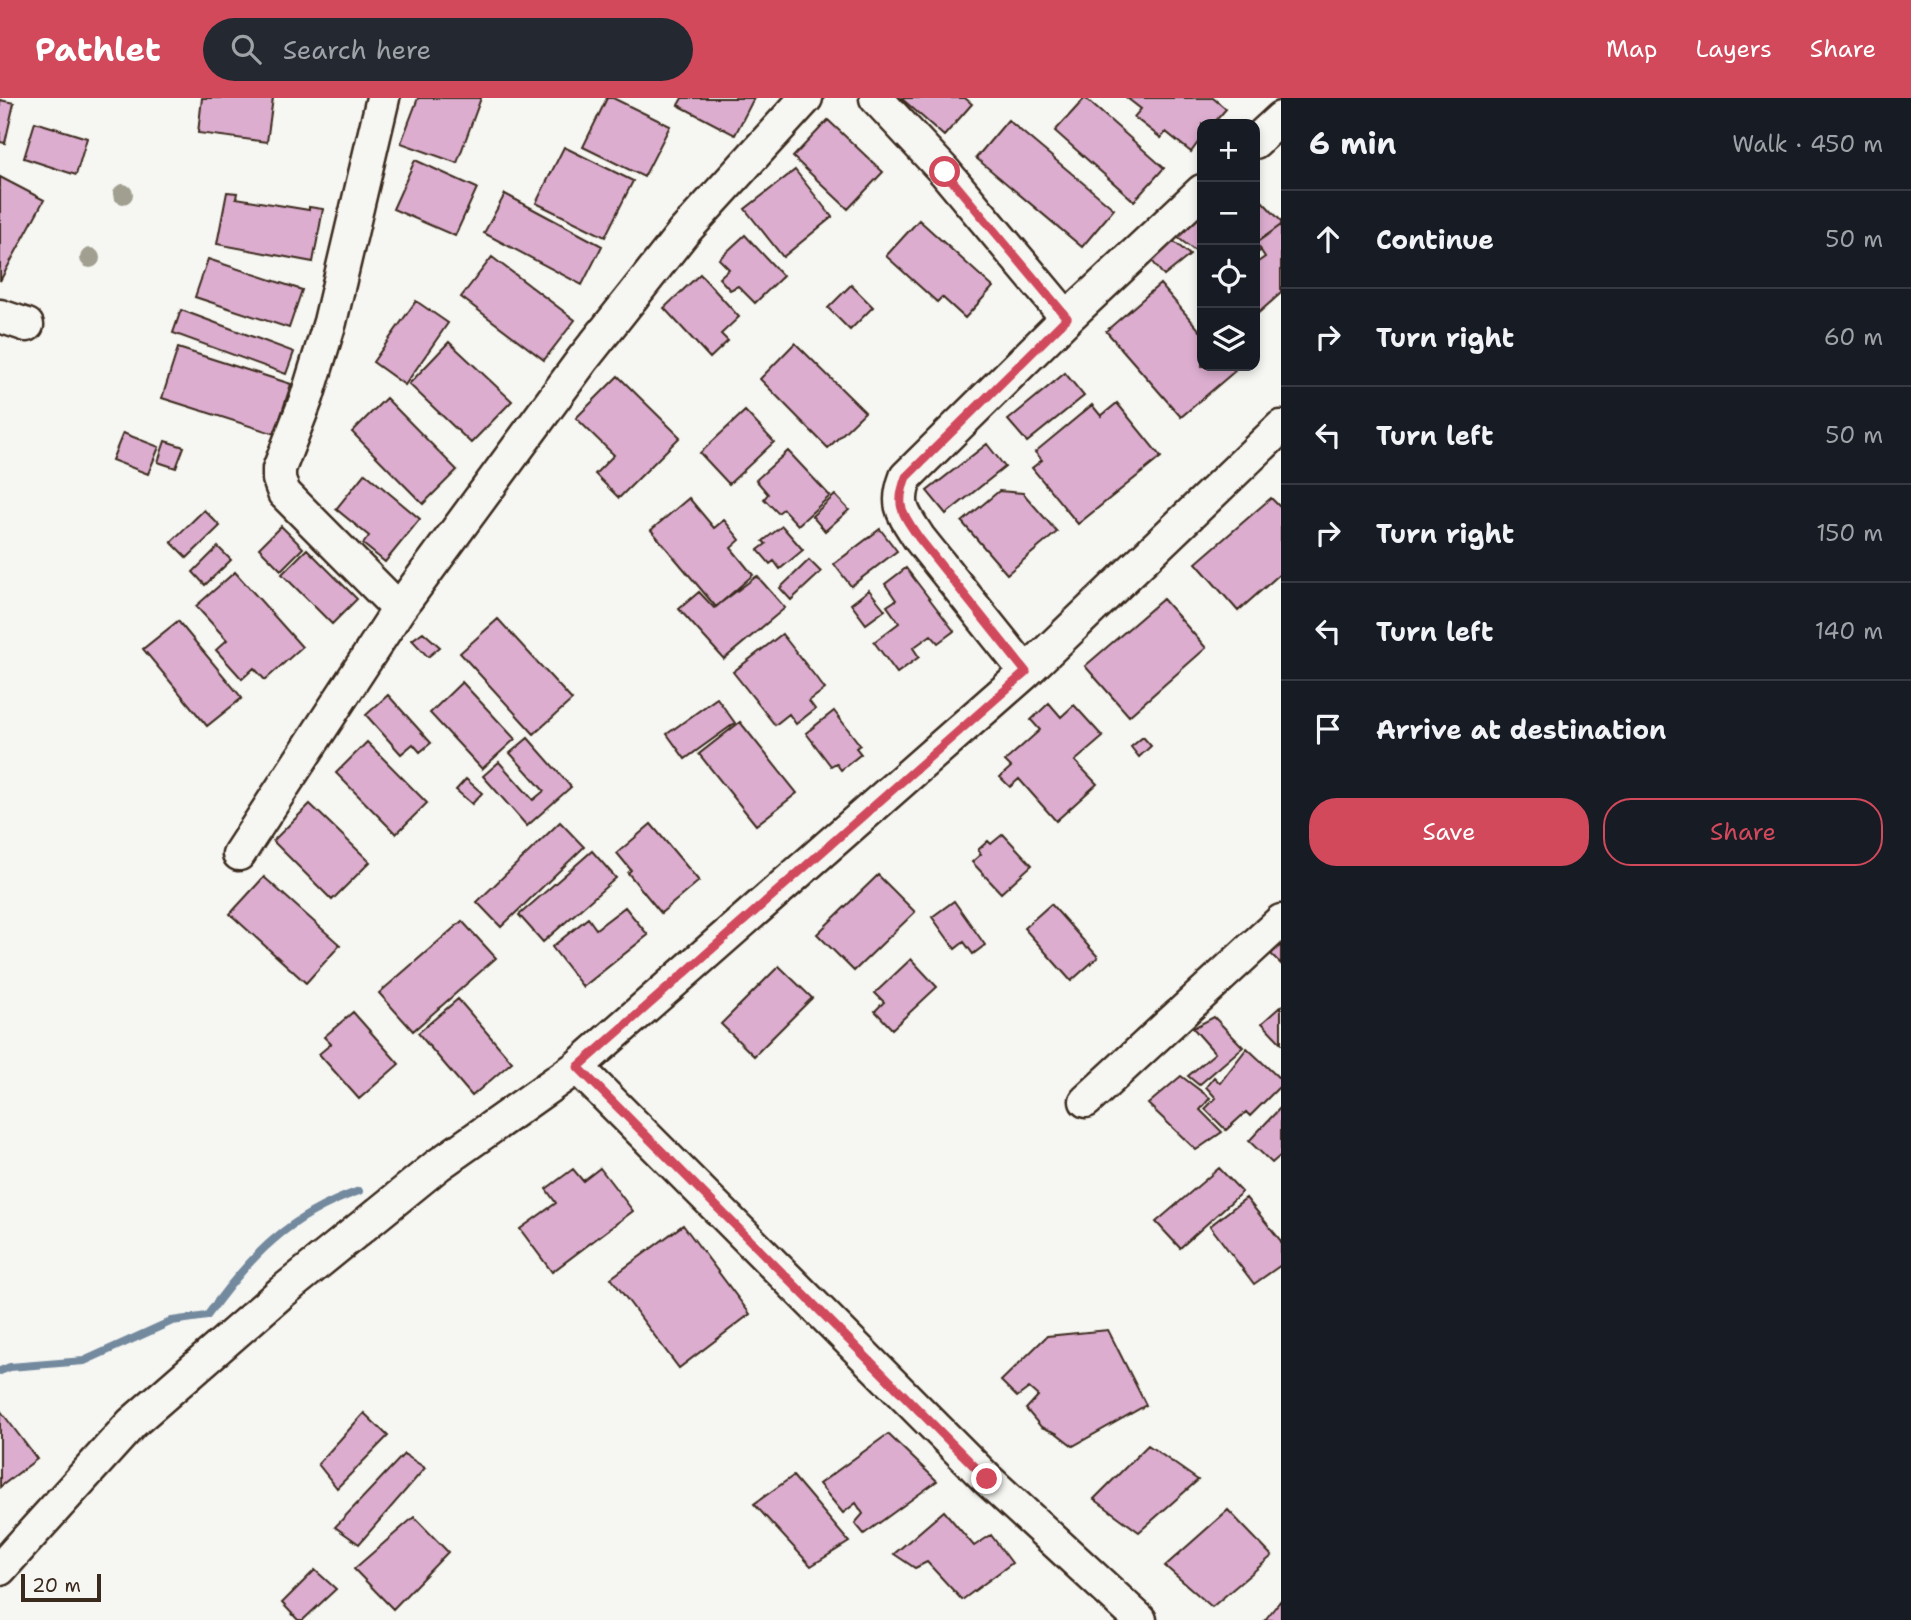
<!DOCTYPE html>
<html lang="en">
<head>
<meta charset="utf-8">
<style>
	:root { --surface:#171b24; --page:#242831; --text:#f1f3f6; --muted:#9ea1a6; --line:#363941; --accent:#d1495b }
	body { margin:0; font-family:"Shantell Sans",sans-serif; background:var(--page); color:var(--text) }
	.controls { position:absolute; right:21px; top:21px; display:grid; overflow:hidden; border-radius:14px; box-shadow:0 4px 10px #0003 }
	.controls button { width:63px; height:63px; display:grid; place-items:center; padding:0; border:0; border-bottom:2px solid var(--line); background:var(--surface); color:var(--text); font:35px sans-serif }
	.scale { position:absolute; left:21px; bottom:18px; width:80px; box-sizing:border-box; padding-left:7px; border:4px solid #3b2a1e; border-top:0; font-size:19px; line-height:24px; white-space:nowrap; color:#3b2a1e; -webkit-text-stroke:5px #f6f6f2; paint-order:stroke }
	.stop { position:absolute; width:21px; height:21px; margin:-16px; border:5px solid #d1495b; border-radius:50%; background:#fff }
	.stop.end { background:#d1495b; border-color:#fff; box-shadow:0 2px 7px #0008 }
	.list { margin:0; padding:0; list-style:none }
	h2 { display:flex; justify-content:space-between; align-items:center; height:91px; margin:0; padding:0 28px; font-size:30px }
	h2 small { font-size:23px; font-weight:400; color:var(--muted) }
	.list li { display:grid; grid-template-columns:46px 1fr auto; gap:21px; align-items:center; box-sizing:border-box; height:98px; padding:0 28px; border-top:2px solid var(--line) }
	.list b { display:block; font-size:26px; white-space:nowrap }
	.list em { font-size:23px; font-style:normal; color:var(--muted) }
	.actions { display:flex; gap:14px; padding:21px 28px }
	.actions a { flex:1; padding:16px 0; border:2px solid var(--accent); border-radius:28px; text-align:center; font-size:24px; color:var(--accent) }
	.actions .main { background:var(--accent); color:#fff }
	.icon { flex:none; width:38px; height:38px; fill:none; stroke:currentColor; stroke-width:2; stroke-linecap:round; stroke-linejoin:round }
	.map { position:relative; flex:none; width:1281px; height:1522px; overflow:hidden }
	header { display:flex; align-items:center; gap:42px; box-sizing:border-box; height:98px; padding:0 35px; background:var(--accent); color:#fff }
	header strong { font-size:33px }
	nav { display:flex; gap:38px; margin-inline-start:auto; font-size:24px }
	.search { width:490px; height:63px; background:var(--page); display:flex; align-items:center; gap:18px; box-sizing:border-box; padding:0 24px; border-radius:38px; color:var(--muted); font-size:26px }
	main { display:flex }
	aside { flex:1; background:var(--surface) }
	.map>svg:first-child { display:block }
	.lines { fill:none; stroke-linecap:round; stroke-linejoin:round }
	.stream { stroke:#73899e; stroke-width:8 }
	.building { fill:#dcadcf; stroke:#3b2a1e; stroke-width:2 }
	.street-casing { stroke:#3b2a1e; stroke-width:37 }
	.street { stroke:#f6f6f2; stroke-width:32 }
	.tree { fill:#a09f90 }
	.route { stroke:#d1495b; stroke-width:9 }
</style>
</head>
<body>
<header>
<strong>Pathlet</strong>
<div class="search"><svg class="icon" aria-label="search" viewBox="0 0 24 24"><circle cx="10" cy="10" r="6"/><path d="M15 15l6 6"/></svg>Search here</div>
<nav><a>Map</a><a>Layers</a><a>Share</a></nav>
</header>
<main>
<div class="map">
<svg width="1281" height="1522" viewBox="0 0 1281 1522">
	<rect width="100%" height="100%" fill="#f6f6f2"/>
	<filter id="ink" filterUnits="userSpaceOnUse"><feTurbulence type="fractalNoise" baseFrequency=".0143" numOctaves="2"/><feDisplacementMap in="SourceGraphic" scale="14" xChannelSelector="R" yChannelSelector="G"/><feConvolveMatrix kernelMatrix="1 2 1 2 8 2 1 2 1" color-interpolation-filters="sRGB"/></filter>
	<g filter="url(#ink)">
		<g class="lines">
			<path class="stream" d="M0,1273L10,1269L84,1263L172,1223L207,1218C250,1158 288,1118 359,1093"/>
		</g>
		<path class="building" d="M202,0H273L267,44L198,35Z
			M418,0H481L457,65L401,45Z
			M607,0H613L670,28L644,79L583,49Z
			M682,0H754L735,37L678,7Z
			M901,0H965L972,6L944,38Z
			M1085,0L1164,70L1134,103L1055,33Z
			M1127,0H1213L1226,11L1213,26H1202V39L1191,54L1166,34L1161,40L1134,19L1141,11Z
			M0,2L14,5L5,45L0,44Z
			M828,22L883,74L848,111L793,59Z
			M1008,22L1114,111L1082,149L976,60Z
			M35,24L87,40L76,77L24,60Z
			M564,49L633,83L605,139L536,105Z
			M415,62L477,90L455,138L393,111Z
			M795,72L832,119L783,159L745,111Z
			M0,79L44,102L0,183Z
			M227,94L237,95L236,100L309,112V109L323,111L313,164L217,146Z
			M505,96L602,148L582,187L484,135Z
			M1259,100L1281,123V127L1256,145L1261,152L1255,157V103Z
			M1202,116V147L1195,153L1177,139Z
			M919,122L993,189L965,220L942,199L937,204L886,158Z
			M1281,127V195L1255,218V166L1265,159L1256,145Z
			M745,137L783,178L755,205L738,188L730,192L719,180L729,171L719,161Z
			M1172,142L1190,157L1164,178L1150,160Z
			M1202,147V161L1195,153Z
			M492,159L575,222L544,262L461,199Z
			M208,161L302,192L289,230L195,199Z
			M700,176L739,219L721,236L728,243L710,260L664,210Z
			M1160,186L1202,235V268H1230L1235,273L1181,319L1106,233Z
			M851,187L873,209L850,232L828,210Z
			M416,203L448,225L405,287L373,264Z
			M181,212L294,254L286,276L173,235Z
			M449,244L512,303L471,345L409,286Z
			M795,245L865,314L828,350L760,281Z
			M178,250L291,286L275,336L162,300Z
			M1065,275L1084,298L1027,344L1008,322Z
			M618,278L680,339L619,400L595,376L614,357L576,320Z
			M386,300L457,372L423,406L352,334Z
			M1117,305L1161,359L1078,426L1032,370L1042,362L1035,354L1092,307L1101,318Z
			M745,313L774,344L729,386L700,355Z
			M123,335L159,349L148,376L112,362Z
			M165,343L184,349L176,370L158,364Z
			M987,346L1005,369L946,416L927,393Z
			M788,353L830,398L798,427L783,411L778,415L764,401L768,396L756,382Z
			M365,375L420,421L385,464L363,446L369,438L336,411Z
			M999,393L1023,395L1057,434L1007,476L962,424Z
			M835,397L849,412L825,433L812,418Z
			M689,400L714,430L724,422L740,442L731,450L753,477L716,509L651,432Z
			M1271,400L1281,410V475L1238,513L1196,465Z
			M204,412L220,428L187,460L171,444Z
			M281,428L303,450L281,472L259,450Z
			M782,428L803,452L780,471L774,463L770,466L758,452L766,446L763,443Z
			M880,431L897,453L851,488L834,466Z
			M218,449L231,462L205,487L193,474Z
			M307,451L357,501L332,526L282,476Z
			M809,462L821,474L791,502L780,490Z
			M906,470L954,533L938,545L931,537L913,550L919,559L897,575L874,544L899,525L887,508L896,502L885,486Z
			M235,474L302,549L265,582L254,570L242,581L216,552L227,542L196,508Z
			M757,478L785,510L724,561L679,511L699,494L714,510Z
			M869,492L885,512L866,526L851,506Z
			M1163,501L1206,550L1129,618L1085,568Z
			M498,521L572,602L534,636L460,555Z
			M178,523L242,600L207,628L143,551Z
			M423,534L440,549L428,559L412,542Z
			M782,536L825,591L809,603L815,611L796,626L789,616L775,627L733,574Z
			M462,584L515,641L482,671L430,615Z
			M388,597L431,645L420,654L413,646L401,656L366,617Z
			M717,600L735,625L685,661L667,636Z
			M1049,605L1061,619L1074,607L1103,639L1075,663L1097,686L1056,723L1019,681L1010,689L1000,679L1011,669L1005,663L1040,632L1031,622Z
			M834,613L860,647L856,650L861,656L841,672L836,665L831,668L806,635Z
			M740,624L797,695L756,727L699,656Z
			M1143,639L1151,648L1139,659L1131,649Z
			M528,640L571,689L527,728L483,678L499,664L533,702L544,693L510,655Z
			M367,644L427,705L396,736L336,675Z
			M466,681L482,695L472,706L456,692Z
			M310,706L370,764L332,802L273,743Z
			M560,724L584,749L501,829L477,804Z
			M651,726L699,783L661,815L628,775L631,772L617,755Z
			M1003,736L1032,767L1001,795L972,764L981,756L978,752L988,743L991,746Z
			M592,753L616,780L543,844L519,817Z
			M878,777L915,814L854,873L817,836Z
			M264,779L340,847L306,885L230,816Z
			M954,803L985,847L973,856L964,844L955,851L932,819Z
			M1051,806L1098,859L1071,883L1024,830Z
			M625,809L648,837L583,889L552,849L588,820L596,831Z
			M462,823L496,860L413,933L379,895Z
			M1281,846V866L1271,856Z
			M911,861L937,889L892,931L875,913L884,904L875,895Z
			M779,868L812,900L754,958L721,926Z
			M458,901L512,964L472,998L418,935Z
			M1281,908V945L1262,925Z
			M353,914L399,966L359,1001L319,956L331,946L324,939Z
			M1214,919L1243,949L1199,987L1188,978L1215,955L1193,930Z
			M1247,950L1281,982V987L1250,1018L1246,1014L1226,1032L1205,1011L1216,1000L1206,989L1214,979L1220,985Z
			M1181,978L1210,1000L1200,1012L1222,1034L1196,1052L1148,1006Z
			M1281,1009V1057L1272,1065L1249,1043Z
			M600,1070L633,1113L552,1174L520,1131L556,1105L546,1091L573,1071L583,1083Z
			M1219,1070L1242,1094L1180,1150L1156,1124Z
			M1246,1100L1281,1143V1167L1254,1186L1210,1128Z
			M683,1127L750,1216L679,1270L611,1180Z
			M1108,1232L1146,1307L1073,1348L1056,1335L1041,1329L1026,1311L1038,1298L1029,1290L1017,1299L1001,1283L1047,1238Z
			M0,1312L37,1361L0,1389Z
			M364,1315L388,1338L337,1390L318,1366Z
			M888,1336L937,1383L864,1436L855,1425L863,1416L856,1405L843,1415L819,1386Z
			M1148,1347L1198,1382L1139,1434L1094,1401Z
			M404,1356L425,1370L359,1446L335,1429Z
			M793,1378L849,1444L811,1468L754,1406Z
			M1228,1412L1272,1458L1212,1509L1165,1468Z
			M944,1413L974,1448L991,1437L1012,1465L962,1502L927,1464L915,1470L894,1456Z
			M414,1419L448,1454L393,1511L354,1471Z
			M315,1472L336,1491L303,1522H298L282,1505Z
			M1281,1502V1522H1265Z"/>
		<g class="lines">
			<defs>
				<path id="street" d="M383,0L330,224L307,299L279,371V381L284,395L399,511
					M876,0L945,74L1067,220
					M1255,44L1281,20
					M0,218L27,227
					M1026,574L919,440C903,415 895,408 906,379L1067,220L1202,93
					M239,756L399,511L583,261L683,135L806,0
					M577,969L987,1381L1140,1522
					M1086,1003L1281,823
					M0,1471L132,1325L282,1194L438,1067L577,969L1026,574L1281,329"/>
			</defs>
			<use href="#street" class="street-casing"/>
			<use href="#street" class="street"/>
		</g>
		<g class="tree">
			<circle cx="123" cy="96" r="10"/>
			<circle cx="90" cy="160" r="10"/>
		</g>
	</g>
	<g class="lines" filter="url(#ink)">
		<path class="route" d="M945,74L1067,220L906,379C895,408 902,415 919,440L1026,574L578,969L987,1381"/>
	</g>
</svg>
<div class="controls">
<button>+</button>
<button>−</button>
<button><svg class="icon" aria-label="locate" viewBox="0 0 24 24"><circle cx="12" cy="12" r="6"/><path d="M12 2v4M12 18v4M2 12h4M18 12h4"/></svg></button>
<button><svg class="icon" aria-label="layers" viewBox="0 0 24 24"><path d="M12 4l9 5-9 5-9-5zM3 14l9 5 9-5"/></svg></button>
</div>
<div class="scale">20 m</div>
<div class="stop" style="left:945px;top:74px"></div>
<div class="stop end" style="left:987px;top:1381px"></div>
</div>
<aside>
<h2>6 min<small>Walk · 450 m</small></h2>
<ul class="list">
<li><svg class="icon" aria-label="ahead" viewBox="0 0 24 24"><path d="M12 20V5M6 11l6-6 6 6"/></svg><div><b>Continue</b></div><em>50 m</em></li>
<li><svg class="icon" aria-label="right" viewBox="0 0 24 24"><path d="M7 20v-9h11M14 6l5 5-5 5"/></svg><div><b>Turn right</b></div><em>60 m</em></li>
<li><svg class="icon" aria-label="left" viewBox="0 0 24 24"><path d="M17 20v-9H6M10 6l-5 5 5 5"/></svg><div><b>Turn left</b></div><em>50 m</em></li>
<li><svg class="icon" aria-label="right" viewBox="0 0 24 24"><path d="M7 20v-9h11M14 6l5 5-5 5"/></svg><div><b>Turn right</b></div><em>150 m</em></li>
<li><svg class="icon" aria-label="left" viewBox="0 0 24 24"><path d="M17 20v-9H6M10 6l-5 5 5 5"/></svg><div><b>Turn left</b></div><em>140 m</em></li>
<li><svg class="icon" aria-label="arrive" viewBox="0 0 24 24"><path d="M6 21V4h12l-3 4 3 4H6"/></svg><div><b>Arrive at destination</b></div></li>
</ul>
<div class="actions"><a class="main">Save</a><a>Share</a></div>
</aside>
</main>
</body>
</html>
